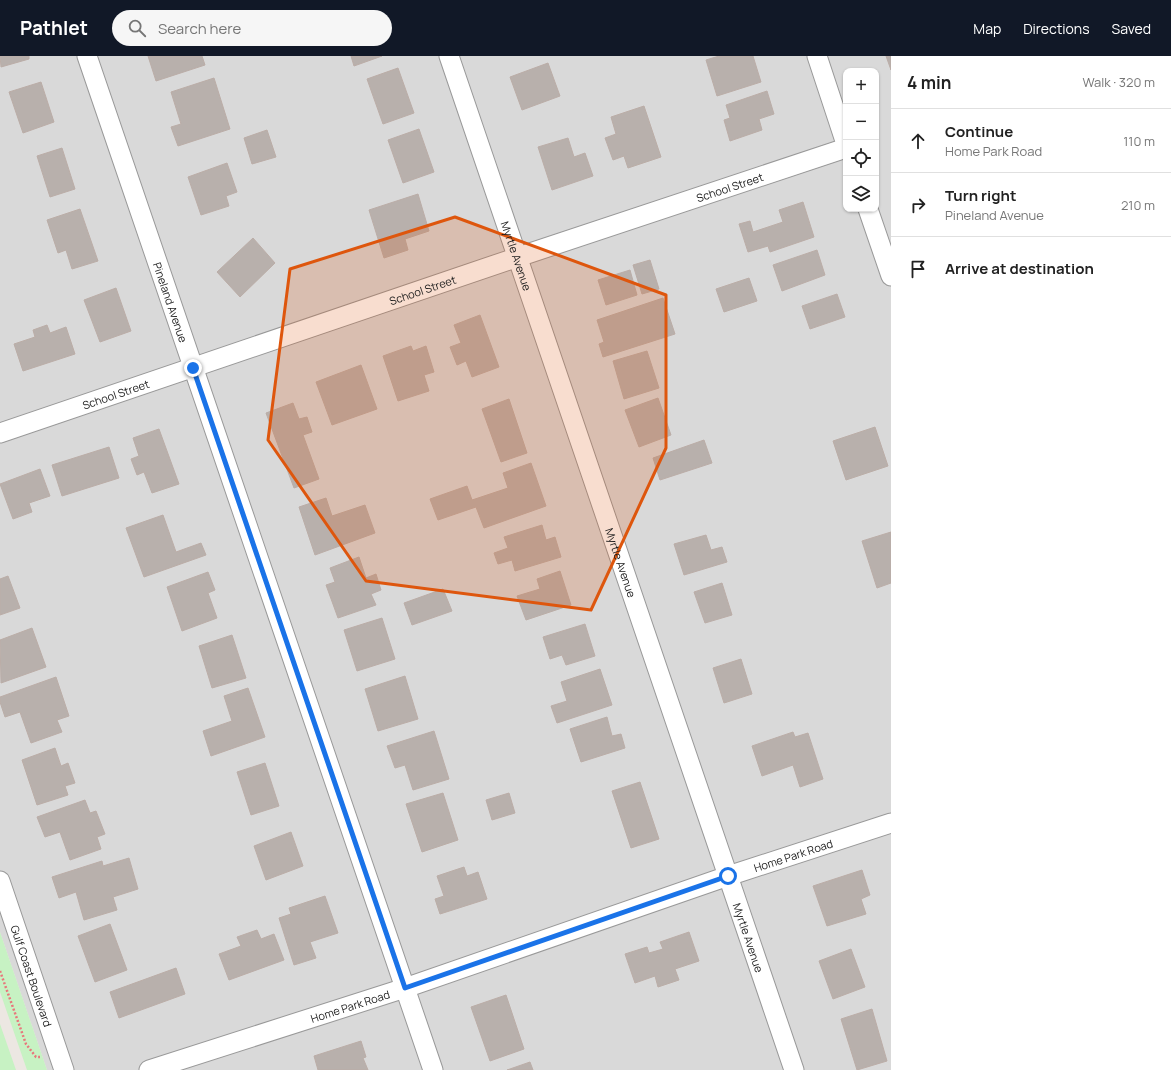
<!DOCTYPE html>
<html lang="en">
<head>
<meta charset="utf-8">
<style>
	:root { --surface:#fff; --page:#f6f6f6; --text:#222; --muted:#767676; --line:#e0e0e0; --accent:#111827 }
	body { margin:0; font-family:Manrope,sans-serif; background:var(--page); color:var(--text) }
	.controls { position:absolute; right:12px; top:12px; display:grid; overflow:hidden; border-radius:8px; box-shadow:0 1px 3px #0004 }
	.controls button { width:36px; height:36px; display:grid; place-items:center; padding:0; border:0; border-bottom:1px solid var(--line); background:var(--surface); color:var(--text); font:20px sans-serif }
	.stop { position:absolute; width:12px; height:12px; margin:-9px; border:3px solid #1a73e8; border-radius:50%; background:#fff }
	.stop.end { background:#1a73e8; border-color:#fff; box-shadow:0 1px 4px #0008 }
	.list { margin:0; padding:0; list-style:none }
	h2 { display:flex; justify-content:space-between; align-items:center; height:52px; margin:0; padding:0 16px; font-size:17px }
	h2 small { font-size:13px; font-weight:400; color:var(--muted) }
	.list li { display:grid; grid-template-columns:26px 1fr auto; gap:12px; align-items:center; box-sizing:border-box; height:64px; padding:0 16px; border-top:1px solid var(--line) }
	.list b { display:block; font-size:15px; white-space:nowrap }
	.list p { margin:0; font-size:13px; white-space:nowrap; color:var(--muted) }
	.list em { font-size:13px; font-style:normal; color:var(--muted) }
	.icon { flex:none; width:22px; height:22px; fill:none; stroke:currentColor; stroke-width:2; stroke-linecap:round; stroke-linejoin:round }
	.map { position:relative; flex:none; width:891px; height:1014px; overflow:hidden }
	header { display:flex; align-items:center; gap:24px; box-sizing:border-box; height:56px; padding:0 20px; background:var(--accent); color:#fff }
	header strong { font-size:19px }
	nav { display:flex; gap:22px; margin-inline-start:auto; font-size:14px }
	.search { width:280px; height:36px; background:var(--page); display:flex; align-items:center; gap:10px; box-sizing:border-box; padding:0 14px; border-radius:22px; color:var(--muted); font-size:15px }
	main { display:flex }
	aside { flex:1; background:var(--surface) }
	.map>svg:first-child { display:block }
	.residential { fill:#d9d9d9; fill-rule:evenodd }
	.park { fill:#c7f2c3 }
	.building { fill:#b8b0ac; stroke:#bbada7 }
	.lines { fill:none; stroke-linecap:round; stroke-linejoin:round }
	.minor-casing { stroke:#999; stroke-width:21 }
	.path { stroke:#e8777c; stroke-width:2.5; stroke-dasharray:2 2; stroke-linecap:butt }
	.minor { stroke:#fff; stroke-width:19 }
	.route { stroke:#1a73e8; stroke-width:5 }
	.marked { fill:#de560d; fill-opacity:0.2; stroke:#de560d; stroke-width:3; stroke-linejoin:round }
	.labels { text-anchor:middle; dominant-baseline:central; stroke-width:3; stroke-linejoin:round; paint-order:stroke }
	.street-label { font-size:11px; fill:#1c1c1c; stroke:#fff }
</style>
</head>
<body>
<header>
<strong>Pathlet</strong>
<div class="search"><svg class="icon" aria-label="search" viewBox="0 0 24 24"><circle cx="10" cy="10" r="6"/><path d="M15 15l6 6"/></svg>Search here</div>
<nav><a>Map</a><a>Directions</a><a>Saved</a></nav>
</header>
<main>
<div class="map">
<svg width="891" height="1014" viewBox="0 0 891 1014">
	<rect width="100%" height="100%" fill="#ece7e2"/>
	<path class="residential" d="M0,0H891V1014H47L0,876ZM846,15H876V153H846Z"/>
	<path class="park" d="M0,876L47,1014H27L0,936Z
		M0,968L16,1014H0Z"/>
	<path class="building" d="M0,0H29V3L1,11Z
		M148,0H202L205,9L156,25Z
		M351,0H382L354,10Z
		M719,0H753L761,26L717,40L706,4Z
		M886,0H891V14Z
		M548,7L560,40L522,54L510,21Z
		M398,12L414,57L383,68L367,23Z
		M214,22L230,73L178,90L171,71L181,68L171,36Z
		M41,26L54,66L23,77L9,36Z
		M767,35L774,58L759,63L762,74L730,85L724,64L730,62L726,49Z
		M644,50L661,101L628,112L624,100L613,104L605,82L616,78L611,61Z
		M419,73L434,116L403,127L388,84Z
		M267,74L276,101L252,108L244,82Z
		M568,82L574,101L585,97L593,120L552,134L538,91Z
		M62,92L75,133L50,141L37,100Z
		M227,107L237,136L226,140L229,150L201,159L188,121Z
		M418,138L429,175L405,183L408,194L384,202L369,154Z
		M803,146L814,181L770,196L768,190L748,196L739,168L750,165L753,176L783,166L779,154Z
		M80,153L98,205L72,213L66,194L58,197L47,164Z
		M253,182L275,207L240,241L217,216Z
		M817,194L825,219L782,235L773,209Z
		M650,204L659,233L642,238L633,209Z
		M630,214L637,239L606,249L598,224Z
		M749,222L757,245L724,256L716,233Z
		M116,232L131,275L100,286L84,244Z
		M837,238L845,261L810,273L802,250Z
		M663,242L675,278L603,301L599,288L604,286L597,264Z
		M480,259L499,311L472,321L466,305L457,309L450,291L461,287L454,269Z
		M47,269L50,277L66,271L75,298L23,315L14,288L35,281L33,274Z
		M411,290L413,295L426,290L434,316L424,319L429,335L398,345L383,300Z
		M647,295L659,332L624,343L613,305Z
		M361,309L377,353L332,369L316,326Z
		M658,342L671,379L639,391L625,354Z
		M509,343L527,397L501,406L482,353Z
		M293,347L299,363L307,361L312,376L303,379L319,423L294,432L266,357Z
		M875,371L888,410L846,424L833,385Z
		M159,373L179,428L152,437L144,416L137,419L131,403L139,400L133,382Z
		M704,384L712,407L660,424L653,402Z
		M109,391L119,422L62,440L52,409Z
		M531,407L546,450L484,472L476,451L438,464L430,443L467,430L472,444L508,432L503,417Z
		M40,413L50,440L29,447L32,456L13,463L0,428Z
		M326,442L332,460L365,449L375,477L315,499L299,451Z
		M163,459L176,496L201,487L206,499L144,521L126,472Z
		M542,469L546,484L555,481L561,501L515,515L512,504L498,508L494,497L508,492L504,481Z
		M891,476V527L877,532L862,485Z
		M706,479L711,494L722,491L727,506L684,519L674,488Z
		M359,501L366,522L376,518L381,534L371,538L376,549L338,562L326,529L335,526L330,512Z
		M560,515L571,549L526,564L517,540L540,533L537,523Z
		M208,516L215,534L208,537L217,562L182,575L167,531Z
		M8,520L20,552L0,559V523Z
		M722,527L732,559L705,567L694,536Z
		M443,533L452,555L412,569L404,547Z
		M382,562L395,603L357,615L344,574Z
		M585,568L595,600L566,609L562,599L550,603L543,581Z
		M32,572L46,611L1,627L0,584Z
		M232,579L246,622L212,632L199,590Z
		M741,603L752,638L724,647L713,612Z
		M600,613L612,649L557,667L551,650L567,645L561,626Z
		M405,620L418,663L378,675L365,633Z
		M56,621L69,660L57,664L62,676L31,687L20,656L5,661L0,646V641Z
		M248,632L265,681L211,700L203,675L232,665L224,640Z
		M607,661L612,680L621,678L625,692L581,706L570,673Z
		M434,675L449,723L413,734L405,709L395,712L387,690Z
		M793,676L795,681L808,677L823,723L800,731L793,709L762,720L752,690Z
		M55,692L61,710L68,707L75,727L65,730L68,739L37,749L22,704Z
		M265,707L279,750L251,759L237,716Z
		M640,726L659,783L631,792L612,735Z
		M443,737L458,784L422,796L406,748Z
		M509,737L515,757L492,764L486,744Z
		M85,744L90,757L96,755L105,778L97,781L101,793L70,804L60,776L45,781L37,761Z
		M291,776L303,810L266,824L254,790Z
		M129,802L138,833L113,841L117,854L84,864L76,836L59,842L52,821L102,805L103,810Z
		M464,811L467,820L478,816L487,843L440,858L435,843L444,840L437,820Z
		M862,814L870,839L861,843L866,858L827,870L813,830Z
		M325,840L338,877L310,886L316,902L294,909L279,862L291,858L289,852Z
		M110,868L127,914L95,926L78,880Z
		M257,874L261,883L274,878L284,904L229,924L219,898L241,890L237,881Z
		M689,876L699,905L675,913L679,924L658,931L655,920L635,927L625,898L647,891L649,897L663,893L660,886Z
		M851,893L865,931L833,943L819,905Z
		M176,912L185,938L119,962L110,936Z
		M506,939L524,993L490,1005L471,951Z
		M872,953L887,1005L857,1014L841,963Z
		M361,985L366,1001L363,1002L368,1014H318L314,1000Z
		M530,1006L533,1014H507Z"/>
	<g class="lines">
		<defs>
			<g id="minor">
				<path id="s1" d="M87,0L433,1014"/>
				<path id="s2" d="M449,0L794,1014"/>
				<path d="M817,0L846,88"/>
				<path d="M868,153L891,220"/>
				<path id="s3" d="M0,377L518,201L846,92"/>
				<path id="s4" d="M0,825L64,1014"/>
				<path id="s5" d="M149,1014L405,932L728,820L891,767"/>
			</g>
		</defs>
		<use href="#minor" class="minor-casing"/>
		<path class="path" d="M0,915L26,988L36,1001H40"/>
		<use href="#minor" class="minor"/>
	</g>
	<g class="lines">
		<path class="route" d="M193,312L405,932L728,820"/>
	</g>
	<path class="marked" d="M455,161L666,239V392L591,554L366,525L268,384L290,213Z"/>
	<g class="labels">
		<g class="street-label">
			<text stroke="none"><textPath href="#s3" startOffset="770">School Street</textPath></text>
			<text stroke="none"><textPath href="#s2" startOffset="211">Myrtle Avenue</textPath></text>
			<text stroke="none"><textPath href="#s3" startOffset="446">School Street</textPath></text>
			<text stroke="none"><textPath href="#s1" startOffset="260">Pineland Avenue</textPath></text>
			<text stroke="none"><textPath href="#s3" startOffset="122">School Street</textPath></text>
			<text stroke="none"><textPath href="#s2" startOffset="535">Myrtle Avenue</textPath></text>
			<text stroke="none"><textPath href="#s5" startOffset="679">Home Park Road</textPath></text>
			<text stroke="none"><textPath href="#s2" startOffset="931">Myrtle Avenue</textPath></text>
			<text stroke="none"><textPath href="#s4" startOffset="100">Gulf Coast Boulevard</textPath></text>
			<text stroke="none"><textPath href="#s5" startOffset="211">Home Park Road</textPath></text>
		</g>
	</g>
</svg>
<div class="controls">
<button>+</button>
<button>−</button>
<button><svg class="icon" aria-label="locate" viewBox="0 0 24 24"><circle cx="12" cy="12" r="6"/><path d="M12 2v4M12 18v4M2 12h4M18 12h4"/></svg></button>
<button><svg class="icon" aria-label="layers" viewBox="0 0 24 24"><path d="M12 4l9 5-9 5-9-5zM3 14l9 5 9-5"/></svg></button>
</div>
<div class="stop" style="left:728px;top:820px"></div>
<div class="stop end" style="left:193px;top:312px"></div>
</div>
<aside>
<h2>4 min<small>Walk · 320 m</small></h2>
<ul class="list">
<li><svg class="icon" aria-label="ahead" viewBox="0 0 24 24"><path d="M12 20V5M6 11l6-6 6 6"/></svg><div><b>Continue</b><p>Home Park Road</p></div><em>110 m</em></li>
<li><svg class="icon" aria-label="right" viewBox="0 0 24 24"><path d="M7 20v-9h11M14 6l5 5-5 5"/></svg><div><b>Turn right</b><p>Pineland Avenue</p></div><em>210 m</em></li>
<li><svg class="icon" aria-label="arrive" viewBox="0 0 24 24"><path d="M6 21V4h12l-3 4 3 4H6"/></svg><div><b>Arrive at destination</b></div></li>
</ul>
</aside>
</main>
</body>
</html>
